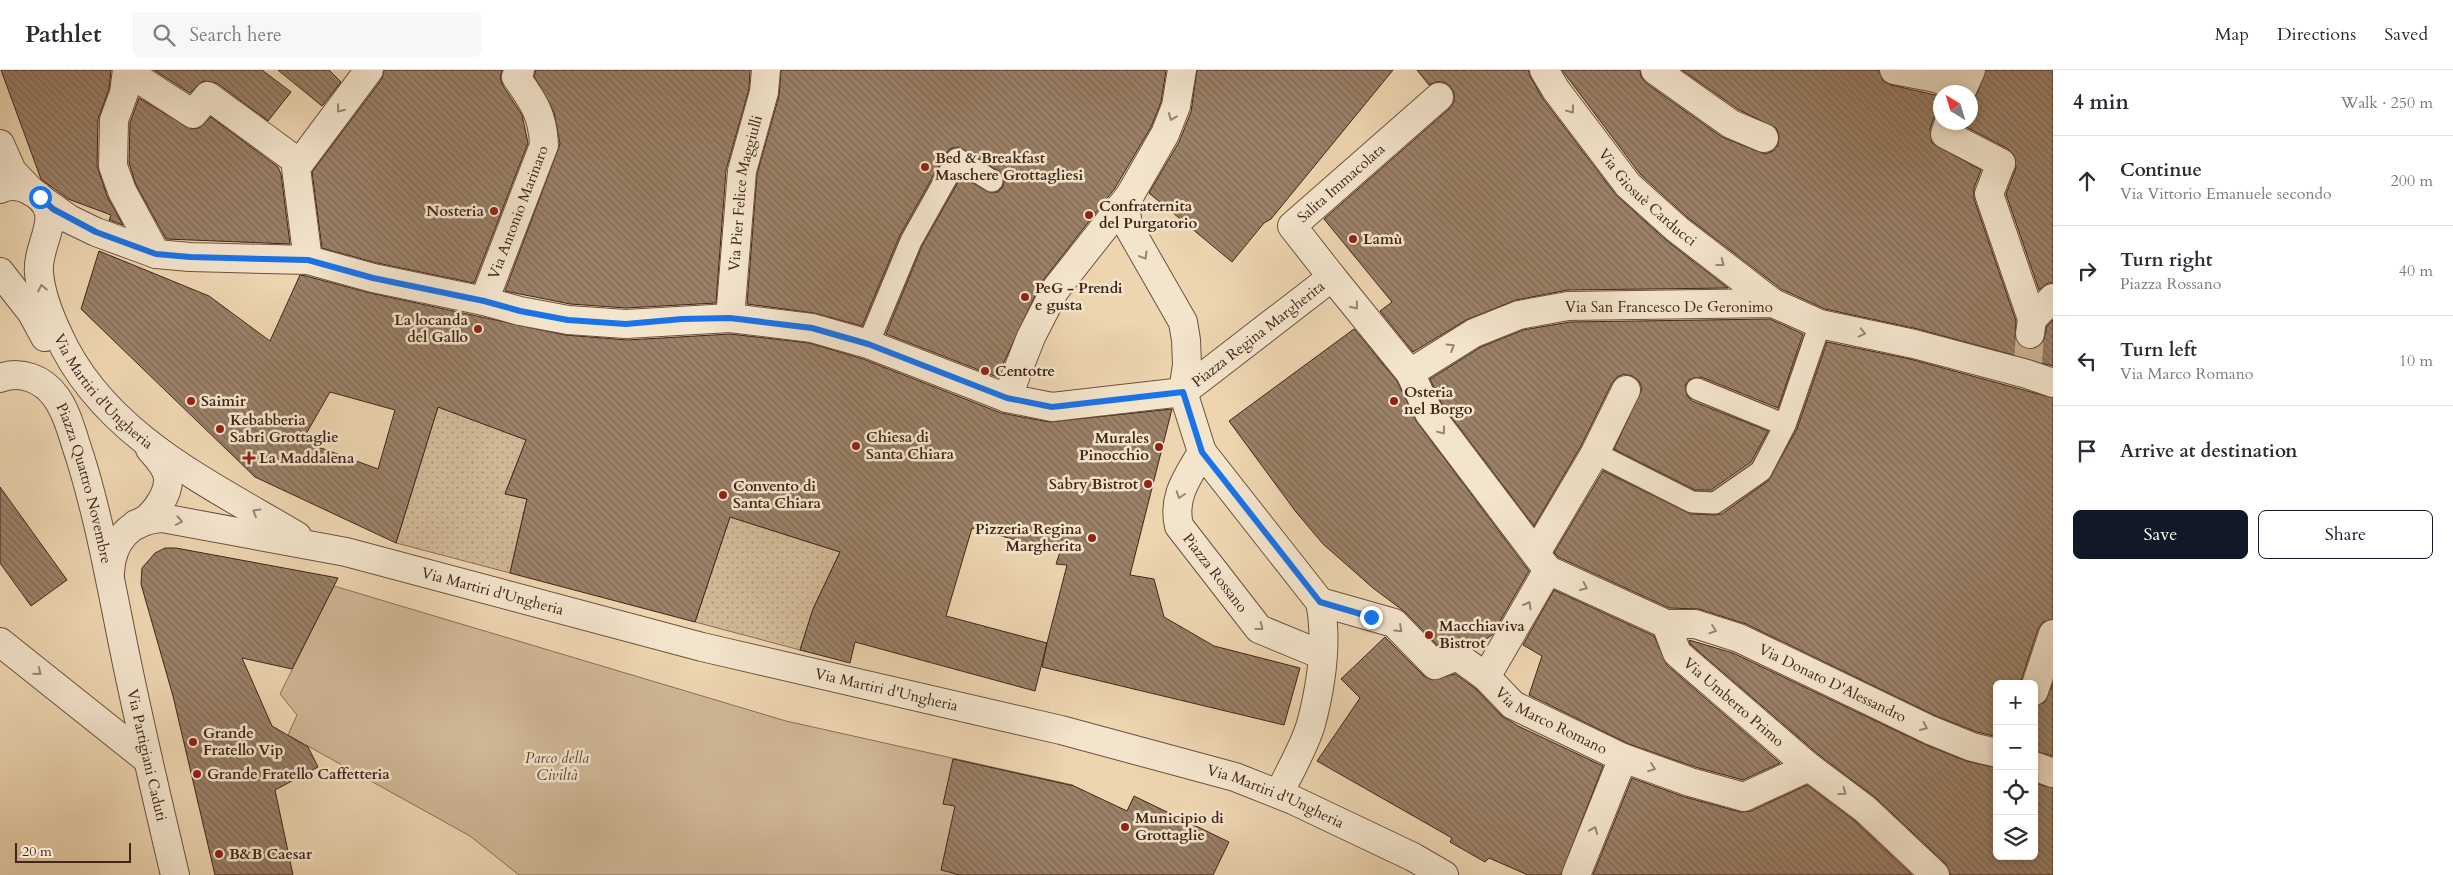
<!DOCTYPE html>
<html lang="en">
<head>
<meta charset="utf-8">
<style>
	:root { --surface:#fff; --page:#f7f7f7; --text:#2b2b33; --muted:#7c7c81; --line:#e1e1e2; --accent:#111827 }
	body { margin:0; font-family:Cardo,serif; background:var(--page); color:var(--text) }
	.controls { position:absolute; right:15px; bottom:15px; display:grid; overflow:hidden; border-radius:8px; box-shadow:0 2px 8px #0003 }
	.controls button { width:45px; height:45px; display:grid; place-items:center; padding:0; border:0; border-bottom:1px solid var(--line); background:var(--surface); color:var(--text); font:25px sans-serif }
	.compass { position:absolute; left:1933px; top:15px; width:45px; height:45px; border-radius:50%; background:var(--surface); box-shadow:0 2px 8px #0003; rotate:322deg }
	.scale { position:absolute; left:15px; bottom:12px; width:116px; box-sizing:border-box; padding-left:5px; border:2px solid #422519; border-top:0; font-size:14px; line-height:18px; white-space:nowrap; color:#422519; -webkit-text-stroke:4px #f3e4cc; paint-order:stroke }
	.stop { position:absolute; width:15px; height:15px; margin:-11px; border:4px solid #1a73e8; border-radius:50%; background:#fff }
	.stop.end { background:#1a73e8; border-color:#fff; box-shadow:0 1px 5px #0008 }
	.list { margin:0; padding:0; list-style:none }
	h2 { display:flex; justify-content:space-between; align-items:center; height:65px; margin:0; padding:0 20px; font-size:21px }
	h2 small { font-size:16px; font-weight:400; color:var(--muted) }
	.list li { display:grid; grid-template-columns:32px 1fr auto; gap:15px; align-items:center; box-sizing:border-box; height:90px; padding:0 20px; border-top:1px solid var(--line) }
	.list b { display:block; font-size:19px; white-space:nowrap }
	.list p { margin:0; font-size:16px; white-space:nowrap; color:var(--muted) }
	.list em { font-size:16px; font-style:normal; color:var(--muted) }
	.actions { display:flex; gap:10px; padding:15px 20px }
	.actions a { flex:1; padding:11px 0; border:1px solid var(--accent); border-radius:8px; text-align:center; font-size:18px; color:var(--accent) }
	.actions .main { background:var(--accent); color:#fff }
	.icon { flex:none; width:28px; height:28px; fill:none; stroke:currentColor; stroke-width:2; stroke-linecap:round; stroke-linejoin:round }
	.map { position:relative; flex:none; width:2053px; height:805px; overflow:hidden }
	header { display:flex; align-items:center; gap:30px; box-sizing:border-box; height:70px; padding:0 25px; background:var(--surface); border-bottom:1px solid var(--line) }
	header strong { font-size:24px }
	nav { display:flex; gap:28px; margin-inline-start:auto; font-size:18px }
	.search { width:350px; height:45px; background:var(--page); display:flex; align-items:center; gap:12px; box-sizing:border-box; padding:0 18px; border-radius:8px; color:var(--muted); font-size:19px }
	main { display:flex }
	aside { flex:1; background:var(--surface) }
	.map>svg:first-child { display:block }
	.green { fill:#d0b796; stroke:#896e58 }
	.garden { fill:url(#garden-dots); stroke:#896e58 }
	.building { fill:url(#building-back-hatch); stroke:#422519; fill-rule:evenodd }
	.lines { fill:none; stroke-linecap:round; stroke-linejoin:round }
	.minor-tunnel { stroke:#cbb292; stroke-width:28; stroke-dasharray:28 14; stroke-linecap:butt }
	.service-casing { stroke:#6d513f; stroke-width:24 }
	.pedestrian-casing { stroke:#6d513f; stroke-width:30 }
	.minor-casing { stroke:#6d513f; stroke-width:30 }
	.tertiary-casing { stroke:#6d513f; stroke-width:30 }
	.service { stroke:#f3e4cc; stroke-width:21 }
	.pedestrian { stroke:#f3e4cc; stroke-width:28 }
	.minor { stroke:#f3e4cc; stroke-width:28 }
	.tertiary { stroke:#f3e4cc; stroke-width:28 }
	.oneway { stroke:#9a8472 }
	.route { stroke:#1a73e8; stroke-width:6 }
	.poi-dot { fill:#8f2418; stroke:#f3e4cc; stroke-width:2 }
	.labels { text-anchor:middle; dominant-baseline:central; stroke-width:5; stroke-linejoin:round; paint-order:stroke }
	.poi-label { font-size:15px; font-weight:bold; fill:#422519; stroke:#f3e4cc; text-anchor:start }
	.street-label { font-size:15px; fill:#422519; stroke:#f3e4cc }
	.park-label { font-size:15px; font-style:italic; fill:#5e4232; stroke:#f3e4cc }
</style>
</head>
<body>
<header>
<strong>Pathlet</strong>
<div class="search"><svg class="icon" aria-label="search" viewBox="0 0 24 24"><circle cx="10" cy="10" r="6"/><path d="M15 15l6 6"/></svg>Search here</div>
<nav><a>Map</a><a>Directions</a><a>Saved</a></nav>
</header>
<main>
<div class="map">
<svg width="2053" height="805" viewBox="0 0 2053 805">
	<defs>
		<pattern id="garden-dots" width="8" height="8" patternUnits="userSpaceOnUse" patternTransform="scale(1.25)"><rect width="8" height="8" fill="#d0b796"/><path d="M2 2h.1M6 6h.1" fill="none" stroke="#aa957a" stroke-width="1.8" stroke-linecap="round"/></pattern>
		<pattern id="building-back-hatch" width="6" height="6" patternUnits="userSpaceOnUse" patternTransform="scale(1.25)"><rect width="6" height="6" fill="#9b8168"/><path d="M-1 5l2 2M0 0l6 6M5-1l2 2" fill="none" stroke="#806955"/></pattern>
	</defs>
	<rect width="100%" height="100%" fill="#edd5b0"/>
	<filter id="stains"><feTurbulence type="fractalNoise" baseFrequency=".004" numOctaves="4"/><feColorMatrix values="0 0 0 0 .2 0 0 0 0 .09 0 0 0 0 .02 0 0 0 .5 -.17"/></filter>
	<radialGradient id="worn" r=".72"><stop offset=".6" stop-color="#630" stop-opacity="0"/><stop offset="1" stop-color="#630" stop-opacity=".3"/></radialGradient>
	<path class="green" d="M334,516L786,651L1073,715L1029,805H519L470,766L288,665L297,645L280,624Z"/>
	<path class="garden" d="M438,337L489,356L531,358L505,423L527,429L510,503L396,473Z
		M730,447L840,482L813,539L800,580L695,552Z"/>
	<path class="building" d="M1,0H111L109,19L98,49L97,96L107,126L123,155L109,150L111,145L68,129L41,109Z
		M154,0H262L291,22L268,51L217,13L203,11L190,23Z
		M278,0H329L341,12L322,36Z
		M384,0H502L500,8L503,16L522,45L528,73L474,213L377,193L322,178L312,102L382,9Z
		M536,0H750L749,19L726,100L716,233L626,238L570,234L505,221L560,74L554,42L534,6Z
		M781,0H1166L1161,32L1151,57L1115,118L1041,213L997,307L886,264L922,176L961,107L991,123L998,122L1003,117L1004,111L999,101L958,77L951,78L946,83L900,165L862,256L814,243L747,234L757,104L779,26Z
		M1197,0H1393L1271,149L1264,153L1232,192L1149,123L1179,72L1191,42Z
		M1417,0H1528L1531,8L1543,29L1616,125L1667,171L1728,218L1568,220L1516,230L1466,250L1413,282L1380,241L1392,232L1324,149L1449,39L1454,32V23L1450,16L1444,12H1436L1429,15Z
		M1562,0H1640L1641,7L1646,13L1722,67L1765,84L1773,81L1778,75L1779,66L1776,58L1739,40L1682,0H1879L1883,11L1891,15L1940,26V39L1934,47L1930,59L1932,73L1981,100L1974,118V129L2016,251L2015,269L2020,276L2027,279L2036,278L2043,273L2047,256L2053,250V296L1918,259L1825,239L1781,219L1687,147L1640,104Z
		M1986,0H2053V213H2048L2039,220L2006,124L2016,98L2014,85L2008,79L1964,56V52H1970V31L1977,24Z
		M139,28L191,59L199,58L211,47L278,97L281,104L290,174L166,169L136,115L129,93L130,53Z
		M99,181L209,226L270,271L300,205L306,206L370,223L565,265L627,270L730,264L809,273L863,289L1001,343L1049,352L1172,339L1130,505L1154,509L1164,547L1214,576L1300,598L1284,655L1042,597L1047,573L1035,621L855,572L850,593L800,580L813,539L840,482L730,447L695,552L510,503L527,429L505,424L526,370L438,337L396,473L255,407L81,239ZM330,322L395,340L378,399L302,371ZM972,458L1060,482L1056,494L1067,495L1047,573L946,546Z
		M1770,249L1803,264L1778,338L1701,307L1690,309L1685,315L1687,326L1692,331L1768,361L1751,392L1711,420H1695L1614,379L1642,319L1639,311L1632,306L1624,304L1617,307L1612,313L1581,376L1534,456L1442,335L1430,309L1481,277L1523,260L1570,252Z
		M1354,259L1397,311L1417,352L1529,501L1492,565L1473,578L1458,570L1439,577L1405,542L1373,518L1323,474L1296,442L1229,351Z
		M1827,272L1910,289L2053,328V549L2043,552L2038,559L2020,614H1997V667L1977,662L1936,646L1746,554L1699,539L1669,538L1558,487L1554,483L1603,401L1691,444L1714,445L1722,444L1768,411L1797,359Z
		M0,417L67,510L31,536L0,493Z
		M165,478H176L338,508L292,599L242,588L272,656L308,677L318,697L275,720L293,805H215L173,626L141,514L142,498L155,483Z
		M1554,520L1654,566L1667,595L1780,693L1743,710L1695,697L1629,674L1529,625L1542,586L1523,575Z
		M1385,567L1424,606L1432,610L1455,604L1476,619L1502,646L1518,656L1603,696L1561,805H1528L1489,788L1485,792L1450,772L1452,768L1317,691L1360,628L1341,609Z
		M1689,570L1733,583L1924,674L1966,691L1997,698V786H2034V713L2053,718V805H1950L1946,794L1876,728L1819,685L1690,574Z
		M2053,613V686L2034,681V636L2045,632Z
		M953,689L1074,716L1127,741L1134,726L1229,772L1213,805H960L941,800L955,736L943,734Z
		M1632,708L1685,727L1740,742L1751,741L1807,715L1855,751L1912,805H1593Z"/>
	<g class="lines">
		<path class="minor-tunnel" d="M2028,292L2030,264"/>
		<defs>
			<path id="service" d="M868,274L911,171L957,89L992,111
				M1697,319L1785,355
				M1595,383L1692,432L1715,433L1761,401L1785,355L1820,254"/>
			<path id="pedestrian" d="M1655,0L1731,54L1764,68
				M1894,0L1936,8L1963,18L1971,0
				M128,2L193,44L208,26L298,92
				M1949,52L1945,64L2001,93
				M2032,249L2053,228
				M1007,328L1031,267L1055,220L1130,125"/>
			<g id="minor">
				<path d="M127,0L124,23L114,50L113,96L122,121L156,184"/>
				<path d="M1182,0L1176,36L1165,64L1130,125L1126,142L1128,156L1183,252L1186,270L1187,295L1183,322L1202,382L1320,532C1328,571 1321,616 1311,654C1304,678 1289,702 1279,724"/>
				<path id="s1" d="M1544,0L1556,20L1628,115L1677,159L1773,233"/>
				<path d="M2001,93L1989,124L2032,249L2030,264"/>
				<path d="M45,132L69,149L96,162L156,184L190,187L308,190L373,208L484,231L520,241L568,250L626,254L730,248L812,258L868,274L1007,328L1052,337L1183,322"/>
				<path d="M308,190L296,98L369,0"/>
				<path id="s2" d="M1332,207L1292,156L1439,27"/>
				<path id="s3" d="M484,231L544,75C543,45 533,31 516,7L520,0"/>
				<path id="s4" d="M730,248L742,101L764,22L766,0"/>
				<path d="M1410,303L1474,263L1519,245L1568,236L1773,233L1820,254L1914,274L2027,304L2053,313"/>
				<path id="s5" d="M1183,322L1332,207L1410,303L1429,343L1548,500L1666,554L1677,583L1809,697L1865,739L1935,805"/>
				<path id="s6" d="M1202,382C1188,407 1172,426 1179,456L1259,559L1322,585"/>
				<path d="M1536,483L1595,383L1626,320"/>
				<path id="s7" d="M1320,532L1394,553L1435,595L1457,586L1486,607L1513,635L1623,688L1690,712L1744,727L1809,697"/>
				<path id="s8" d="M1666,554H1695L1739,568L1930,660L1972,677L1997,683"/>
				<path d="M0,572L148,690"/>
				<path d="M1486,607L1548,500"/>
				<path d="M2034,621L2053,564"/>
				<path d="M2034,696L2053,703"/>
				<path d="M1576,805L1623,688"/>
			</g>
			<g id="tertiary">
				<path d="M0,74L12,101L32,122"/>
				<path id="s9" d="M0,119C10,114 19,115 29,120C70,142 36,171 39,203C41,225 49,245 58,264C102,364 208,413 297,466"/>
				<path d="M0,202L32,243L45,267"/>
				<path id="s10" d="M0,308C21,300 43,309 56,327C68,344 73,367 80,387C98,445 109,504 121,564C137,645 156,725 175,805"/>
				<path d="M136,454C152,450 169,425 168,408C167,397 157,387 150,379"/>
				<path id="s11" d="M110,502C112,470 130,450 162,448L346,482L702,577L1061,660L1235,707L1293,730L1413,787L1444,805"/>
			</g>
		</defs>
		<use href="#service" class="service-casing"/>
		<use href="#pedestrian" class="pedestrian-casing"/>
		<use href="#minor" class="minor-casing"/>
		<use href="#tertiary" class="tertiary-casing"/>
		<use href="#service" class="service"/>
		<use href="#pedestrian" class="pedestrian"/>
		<use href="#minor" class="minor"/>
		<use href="#tertiary" class="tertiary"/>
	</g>
	<defs><path id="oneway-chevron" d="M-2-3.5L2.5 0L-2 3.5" fill="none" stroke-width="1.6" stroke-linecap="round" stroke-linejoin="round" transform="scale(1.25)"/></defs>
	<g class="oneway">
		<use href="#oneway-chevron" transform="translate(340 39) rotate(128)"/>
		<use href="#oneway-chevron" transform="translate(1571 40) rotate(53)"/>
		<use href="#oneway-chevron" transform="translate(1172 47) rotate(112)"/>
		<use href="#oneway-chevron" transform="translate(1144 186) rotate(59)"/>
		<use href="#oneway-chevron" transform="translate(1721 193) rotate(37)"/>
		<use href="#oneway-chevron" transform="translate(42 218) rotate(-102)"/>
		<use href="#oneway-chevron" transform="translate(1355 236) rotate(51)"/>
		<use href="#oneway-chevron" transform="translate(1862 263) rotate(13)"/>
		<use href="#oneway-chevron" transform="translate(1451 277) rotate(-32)"/>
		<use href="#oneway-chevron" transform="translate(1442 361) rotate(53)"/>
		<use href="#oneway-chevron" transform="translate(1180 425) rotate(108)"/>
		<use href="#oneway-chevron" transform="translate(256 442) rotate(-149)"/>
		<use href="#oneway-chevron" transform="translate(179 451) rotate(11)"/>
		<use href="#oneway-chevron" transform="translate(1584 517) rotate(25)"/>
		<use href="#oneway-chevron" transform="translate(1528 535) rotate(-60)"/>
		<use href="#oneway-chevron" transform="translate(1260 557) rotate(37)"/>
		<use href="#oneway-chevron" transform="translate(1399 559) rotate(43)"/>
		<use href="#oneway-chevron" transform="translate(1713 560) rotate(19)"/>
		<use href="#oneway-chevron" transform="translate(38 602) rotate(39)"/>
		<use href="#oneway-chevron" transform="translate(1924 657) rotate(25)"/>
		<use href="#oneway-chevron" transform="translate(1652 698) rotate(20)"/>
		<use href="#oneway-chevron" transform="translate(1843 722) rotate(36)"/>
		<use href="#oneway-chevron" transform="translate(1594 760) rotate(-68)"/>
	</g>
	<g class="lines">
		<path class="route" d="M40,127L53,139L96,162L156,184L190,187L308,190L373,208L484,231L520,241L568,250L626,254L682,249L730,248L812,258L868,274L1007,328L1052,337L1183,322L1202,382L1320,532L1371,547"/>
	</g>
	<g class="poi-dot">
		<circle cx="925" cy="97" r="5"/>
		<circle cx="494" cy="141" r="5"/>
		<circle cx="1089" cy="145" r="5"/>
		<circle cx="1353" cy="169" r="5"/>
		<circle cx="1025" cy="227" r="5"/>
		<circle cx="478" cy="259" r="5"/>
		<circle cx="985" cy="301" r="5"/>
		<circle cx="191" cy="331" r="5"/>
		<circle cx="1394" cy="331" r="5"/>
		<circle cx="220" cy="359" r="5"/>
		<circle cx="856" cy="376" r="5"/>
		<circle cx="1159" cy="377" r="5"/>
		<path d="M246.5 380.5h5v5h5v5h-5v5h-5v-5h-5v-5h5z"/>
		<circle cx="1148" cy="414" r="5"/>
		<circle cx="723" cy="425" r="5"/>
		<circle cx="1092" cy="468" r="5"/>
		<circle cx="1429" cy="565" r="5"/>
		<circle cx="193" cy="672" r="5"/>
		<circle cx="197" cy="704" r="5"/>
		<circle cx="1125" cy="757" r="5"/>
		<circle cx="219" cy="784" r="5"/>
	</g>
	<g class="labels">
		<g class="poi-label">
			<text x="935" y="88">Bed &amp; Breakfast<tspan x="935" dy="17">Maschere Grottagliesi</tspan></text>
			<text x="1099" y="136">Confraternita<tspan x="1099" dy="17">del Purgatorio</tspan></text>
			<text x="484" y="141" text-anchor="end">Nosteria</text>
			<text x="1363" y="169">Lamù</text>
			<text x="1035" y="218">PeG - Prendi<tspan x="1035" dy="17">e gusta</tspan></text>
			<text x="468" y="250" text-anchor="end">La locanda<tspan x="468" dy="17">del Gallo</tspan></text>
			<text x="995" y="301">Centotre</text>
			<text x="1404" y="322">Osteria<tspan x="1404" dy="17">nel Borgo</tspan></text>
			<text x="201" y="331">Saimir</text>
			<text x="230" y="350">Kebabberia<tspan x="230" dy="17">Sabri Grottaglie</tspan></text>
			<text x="866" y="367">Chiesa di<tspan x="866" dy="17">Santa Chiara</tspan></text>
			<text x="1149" y="368" text-anchor="end">Murales<tspan x="1149" dy="17">Pinocchio</tspan></text>
			<text x="259" y="388">La Maddalena</text>
			<text x="1138" y="414" text-anchor="end">Sabry Bistrot</text>
			<text x="733" y="416">Convento di<tspan x="733" dy="17">Santa Chiara</tspan></text>
			<text x="1082" y="459" text-anchor="end">Pizzeria Regina<tspan x="1082" dy="17">Margherita</tspan></text>
			<text x="1439" y="556">Macchiaviva<tspan x="1439" dy="17">Bistrot</tspan></text>
			<text x="203" y="663">Grande<tspan x="203" dy="17">Fratello Vip</tspan></text>
			<text x="207" y="704">Grande Fratello Caffetteria</text>
			<text x="1135" y="748">Municipio di<tspan x="1135" dy="17">Grottaglie</tspan></text>
			<text x="229" y="784">B&amp;B Caesar</text>
		</g>
		<g class="street-label">
			<text stroke="none"><textPath href="#s2" startOffset="130">Salita Immacolata</textPath></text>
			<text stroke="none"><textPath href="#s4" startOffset="126">Via Pier Felice Maggiulli</textPath></text>
			<text stroke="none"><textPath href="#s1" startOffset="165">Via Giosuè Carducci</textPath></text>
			<text stroke="none"><textPath href="#s3" startOffset="95">Via Antonio Marinaro</textPath></text>
			<text x="1669" y="237">Via San Francesco De Geronimo</text>
			<text stroke="none"><textPath href="#s5" startOffset="95">Piazza Regina Margherita</textPath></text>
			<text stroke="none"><textPath href="#s9" startOffset="261">Via Martiri d'Ungheria</textPath></text>
			<text stroke="none"><textPath href="#s10" startOffset="155">Piazza Quattro Novembre</textPath></text>
			<text stroke="none"><textPath href="#s6" startOffset="139">Piazza Rossano</textPath></text>
			<text stroke="none"><textPath href="#s11" startOffset="422">Via Martiri d'Ungheria</textPath></text>
			<text stroke="none"><textPath href="#s8" startOffset="179">Via Donato D'Alessandro</textPath></text>
			<text stroke="none"><textPath href="#s11" startOffset="828">Via Martiri d'Ungheria</textPath></text>
			<text stroke="none"><textPath href="#s5" startOffset="789">Via Umberto Primo</textPath></text>
			<text stroke="none"><textPath href="#s7" startOffset="275">Via Marco Romano</textPath></text>
			<text stroke="none"><textPath href="#s10" startOffset="434">Via Partigiani Caduti</textPath></text>
			<text stroke="none"><textPath href="#s11" startOffset="1232">Via Martiri d'Ungheria</textPath></text>
		</g>
		<g class="park-label">
			<text x="557" y="688">Parco della<tspan x="557" dy="17">Civiltà</tspan></text>
		</g>
	</g>
	<rect width="100%" height="100%" filter="url(#stains)"/>
	<rect width="100%" height="100%" fill="url(#worn)"/>
</svg>
<div class="controls">
<button>+</button>
<button>−</button>
<button><svg class="icon" aria-label="locate" viewBox="0 0 24 24"><circle cx="12" cy="12" r="6"/><path d="M12 2v4M12 18v4M2 12h4M18 12h4"/></svg></button>
<button><svg class="icon" aria-label="layers" viewBox="0 0 24 24"><path d="M12 4l9 5-9 5-9-5zM3 14l9 5 9-5"/></svg></button>
</div>
<svg class="compass" viewBox="-18 -18 36 36"><path d="M0-13l5 13h-10z" fill="#e53935"/><path d="M0 13l5-13h-10z" fill="#7c7c81"/></svg>
<div class="scale">20 m</div>
<div class="stop" style="left:40px;top:127px"></div>
<div class="stop end" style="left:1371px;top:547px"></div>
</div>
<aside>
<h2>4 min<small>Walk · 250 m</small></h2>
<ul class="list">
<li><svg class="icon" aria-label="ahead" viewBox="0 0 24 24"><path d="M12 20V5M6 11l6-6 6 6"/></svg><div><b>Continue</b><p>Via Vittorio Emanuele secondo</p></div><em>200 m</em></li>
<li><svg class="icon" aria-label="right" viewBox="0 0 24 24"><path d="M7 20v-9h11M14 6l5 5-5 5"/></svg><div><b>Turn right</b><p>Piazza Rossano</p></div><em>40 m</em></li>
<li><svg class="icon" aria-label="left" viewBox="0 0 24 24"><path d="M17 20v-9H6M10 6l-5 5 5 5"/></svg><div><b>Turn left</b><p>Via Marco Romano</p></div><em>10 m</em></li>
<li><svg class="icon" aria-label="arrive" viewBox="0 0 24 24"><path d="M6 21V4h12l-3 4 3 4H6"/></svg><div><b>Arrive at destination</b></div></li>
</ul>
<div class="actions"><a class="main">Save</a><a>Share</a></div>
</aside>
</main>
</body>
</html>
